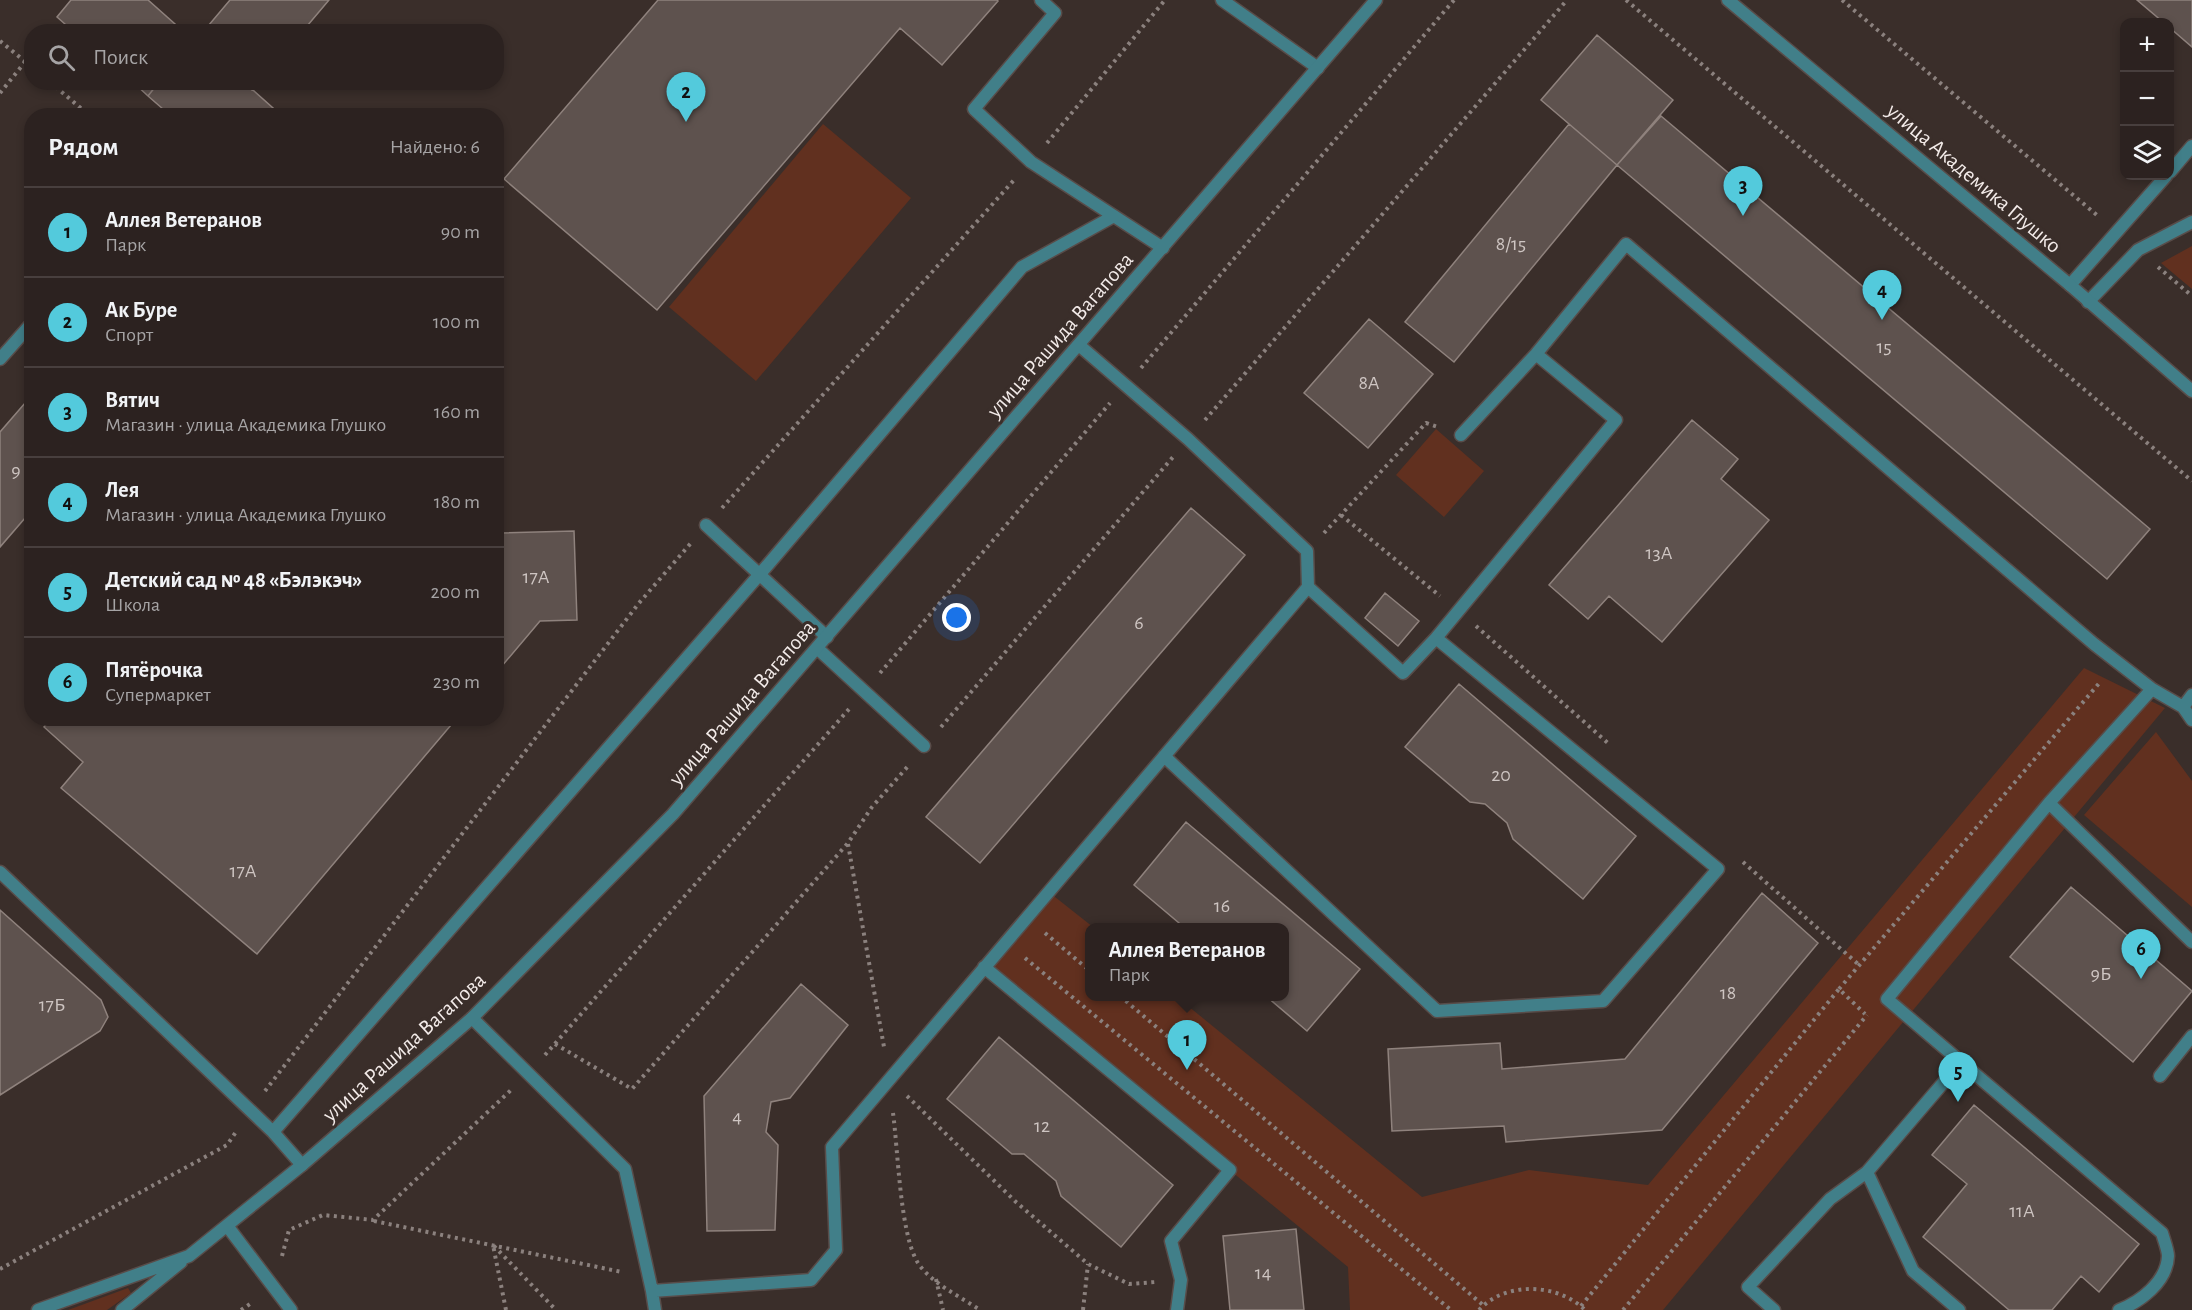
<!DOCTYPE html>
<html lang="ru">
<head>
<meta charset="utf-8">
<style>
	:root { --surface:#2c2220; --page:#342a29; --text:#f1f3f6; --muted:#a6a4a5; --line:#483f3e; --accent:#53cadc }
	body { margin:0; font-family:"Alegreya Sans",sans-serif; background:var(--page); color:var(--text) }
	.controls { position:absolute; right:18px; top:18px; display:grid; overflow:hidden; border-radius:12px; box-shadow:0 3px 9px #0003 }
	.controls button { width:54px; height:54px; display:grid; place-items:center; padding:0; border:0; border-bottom:2px solid var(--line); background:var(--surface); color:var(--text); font:30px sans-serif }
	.you { position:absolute; left:957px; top:618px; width:21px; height:21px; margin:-15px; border:4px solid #fff; border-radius:50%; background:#1a73e8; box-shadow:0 0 0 9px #1a73e833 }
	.badge { display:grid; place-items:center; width:39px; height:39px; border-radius:50%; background:var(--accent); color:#111; font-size:20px; font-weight:700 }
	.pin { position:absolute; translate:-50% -50px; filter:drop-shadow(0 2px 3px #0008) }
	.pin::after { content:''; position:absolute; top:32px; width:21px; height:18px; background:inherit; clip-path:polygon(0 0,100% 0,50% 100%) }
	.popup { position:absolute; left:1085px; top:923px; width:204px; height:78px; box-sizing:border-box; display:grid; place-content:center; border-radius:12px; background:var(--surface); filter:drop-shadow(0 2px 4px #0005); font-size:20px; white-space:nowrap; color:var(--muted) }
	.popup b { font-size:22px; color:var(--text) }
	.popup::after { content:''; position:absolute; left:50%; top:100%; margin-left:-12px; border:12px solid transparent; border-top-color:var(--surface) }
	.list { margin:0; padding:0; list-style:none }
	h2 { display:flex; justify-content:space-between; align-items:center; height:78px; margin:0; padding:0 24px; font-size:26px }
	h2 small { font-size:20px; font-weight:400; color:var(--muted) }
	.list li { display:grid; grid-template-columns:39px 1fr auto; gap:18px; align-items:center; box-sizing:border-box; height:90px; padding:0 24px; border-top:2px solid var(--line) }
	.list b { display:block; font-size:22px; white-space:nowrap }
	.list p { margin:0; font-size:20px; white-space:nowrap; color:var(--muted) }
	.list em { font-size:20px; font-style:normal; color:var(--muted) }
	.icon { flex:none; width:33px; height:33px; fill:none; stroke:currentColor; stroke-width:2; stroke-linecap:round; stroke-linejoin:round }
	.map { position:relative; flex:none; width:2192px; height:1310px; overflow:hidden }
	.search { position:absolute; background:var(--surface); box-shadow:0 3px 9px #0003; left:24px; top:24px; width:480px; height:66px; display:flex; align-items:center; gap:15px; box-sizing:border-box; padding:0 21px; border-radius:24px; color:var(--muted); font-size:22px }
	.panel { position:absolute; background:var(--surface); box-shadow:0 3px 9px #0003; left:24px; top:108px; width:480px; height:618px; border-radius:24px }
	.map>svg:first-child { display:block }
	.green { fill:#61301f }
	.building { fill:#5e524e; stroke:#8f827d; stroke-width:1.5 }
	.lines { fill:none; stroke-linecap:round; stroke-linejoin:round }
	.lane-casing { stroke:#584c49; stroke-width:15 }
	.street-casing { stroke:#584c49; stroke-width:15 }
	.path { stroke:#8b817e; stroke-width:4; stroke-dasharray:3 4.5; stroke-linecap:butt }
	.lane { stroke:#417f89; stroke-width:12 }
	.street { stroke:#417f89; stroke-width:12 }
	.labels { text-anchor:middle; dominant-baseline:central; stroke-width:6; stroke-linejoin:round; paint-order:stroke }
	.number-label { font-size:20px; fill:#cec5c2 }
	.street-label { font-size:22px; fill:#f3ebe9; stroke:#3a2e2a }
</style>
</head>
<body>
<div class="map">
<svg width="2192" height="1310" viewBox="0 0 2192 1310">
	<rect width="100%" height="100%" fill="#3a2e2a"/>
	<path class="green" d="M823,124L911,198L756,381L669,307Z
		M2192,246V289L2161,263Z
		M1436,429L1484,471L1444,517L1396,475Z
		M2084,668L2165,708L1663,1310H1350L1348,1267L986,970L1050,893L1093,927L1090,928V996L1177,997L1422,1197L1529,1170L1648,1185Z
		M2156,732L2192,781V907L2084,815Z
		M128,1288L131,1293L107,1310H68Z"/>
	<path class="building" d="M71,0H148L184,32H74L57,17Z
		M230,0H329L302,32H203Z
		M658,0H997L998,1L942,65L900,28L657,310L504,179Z
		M2137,0H2192V47L2170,28V22H2163Z
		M1597,35L1673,100L1617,165L1541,100Z
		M133,82H159L148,96Z
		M159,82H244L282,116H171L148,96Z
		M244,82H258L252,90Z
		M1661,116L2150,529L2107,579L1617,165Z
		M1569,124L1617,165L1454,362L1405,322Z
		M1369,319L1433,374L1368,448L1304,393Z
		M32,395V510L0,547V432Z
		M1692,420L1738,459L1721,479L1769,520L1662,642L1609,596L1588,619L1549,585Z
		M1191,508L1245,555L980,863L926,817Z
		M574,531L577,620L540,621L496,673V533Z
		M1385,593L1419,621L1398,646L1365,618Z
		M1459,684L1636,836L1583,899L1513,839L1507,823L1485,804L1470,802L1405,747Z
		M51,718H457L257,954L61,788L83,762L44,727Z
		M1186,822L1360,969L1307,1031L1266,996H1284V928H1185L1134,885Z
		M2071,887L2192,991L2133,1062L2010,957Z
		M1762,893L1818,943L1662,1130L1506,1142L1504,1126L1392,1131L1388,1049L1500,1043L1502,1069L1625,1059Z
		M0,910L101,1000L108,1017L100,1031L0,1095Z
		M801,984L848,1025L790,1098L771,1102L766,1132L778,1145L775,1230L707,1231L704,1096Z
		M999,1037L1173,1185L1121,1247L1061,1196L1056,1181L1024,1154H1012L947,1099Z
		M1974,1105L2139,1244L2099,1292L2081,1276L2052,1310H2009L1923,1237L1967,1184L1932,1155Z
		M1296,1229L1304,1310H1230L1223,1236Z"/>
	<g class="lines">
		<defs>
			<path id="lane" d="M1041,0L1055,13L974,109L1031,162L1163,248
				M1222,0L1318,68
				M2170,172L2192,146
				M2070,285L2166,176
				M2088,302L2138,250L2192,222
				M0,359L32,323
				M1461,435L1536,354L1626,244L2094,644L2152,689L2183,707
				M706,525L827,637
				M1436,638L1616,420L1536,354
				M817,648L924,746
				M2192,695L2183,707L2192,720
				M1164,756L1437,1011L1603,1001L1718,869L1436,638L1403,673L1308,587
				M2049,803L2192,942
				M0,872L273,1132L302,1165
				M984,967L1230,1170L1171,1241L1181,1280L1177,1310
				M472,1018L625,1169L652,1291L811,1280L836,1250L832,1147L1308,587L1307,551L1188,439L1080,346
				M2160,1076L2192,1036
				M273,1132L760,574L1022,267L1114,216
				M228,1227L291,1310
				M652,1291L655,1310
				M1774,1310L1748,1287L1830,1199L1867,1172
				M1959,1310L1913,1271L1867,1172L1961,1062
				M2119,1310C2140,1302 2167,1282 2168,1256C2168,1250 2164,1240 2162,1233L1887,999L2049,803L2152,689"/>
			<path id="street" d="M1728,0L2070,285L2192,391
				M38,1310L189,1256L302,1165L472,1018L673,814L1376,0
				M122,1310L181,1262"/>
		</defs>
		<use href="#lane" class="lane-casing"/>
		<use href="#street" class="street-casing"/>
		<path class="path" d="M1626,0L2192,481
			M1842,0L2098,216
			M0,41L32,67
			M50,82L90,116
			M0,93L25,62
			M1047,143L1165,0
			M2158,267L2192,296
			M1141,368L1454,0
			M1205,420L1567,0
			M722,508L1014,180
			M1341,515L1440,596
			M1324,533L1426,423L1438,427
			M1476,626L1609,744
			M880,673L1110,403
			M941,727L1173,457
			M848,844L884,1047
			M1743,862L1859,965
			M1045,933L1090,971
			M1025,958L1451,1310
			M1839,989L2101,681
			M1120,996L1483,1305
			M555,1044L632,1089L848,843L872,807L909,765
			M545,1055L849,709
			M265,1091L639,603L691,543
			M907,1096L1016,1202L1088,1264L1129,1284L1156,1282
			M893,1113C898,1149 900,1235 918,1263C931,1283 961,1297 980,1310
			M374,1221L622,1272
			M282,1256L289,1230L323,1215L373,1220L511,1090
			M0,1269L227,1145L236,1132
			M936,1279L943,1310
			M1581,1306L1839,989L1865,1014
			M241,1310L253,1302
			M506,1310L493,1245L556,1310
			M1083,1310L1088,1264
			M1479,1310C1505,1281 1558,1283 1585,1310
			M1623,1310L1867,1015"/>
		<use href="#lane" class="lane"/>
		<use href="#street" class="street"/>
	</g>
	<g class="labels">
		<g class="number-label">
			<text x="1511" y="244">8/15</text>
			<text x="1884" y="347">15</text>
			<text x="1369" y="383">8А</text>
			<text x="16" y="471">9</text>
			<text x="1659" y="553">13А</text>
			<text x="536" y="577">17А</text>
			<text x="1139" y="623">6</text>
			<text x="1501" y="775">20</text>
			<text x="243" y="871">17А</text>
			<text x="1222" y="906">16</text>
			<text x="2101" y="974">9Б</text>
			<text x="1728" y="993">18</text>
			<text x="52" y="1005">17Б</text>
			<text x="737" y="1117">4</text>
			<text x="1042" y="1126">12</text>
			<text x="2022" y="1211">11А</text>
			<text x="1263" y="1273">14</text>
		</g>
		<g class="street-label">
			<text transform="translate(1974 178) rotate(40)">улица Академика Глушко</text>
			<text transform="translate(1060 335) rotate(-49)">улица Рашида Вагапова</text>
			<text transform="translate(742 703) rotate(-49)">улица Рашида Вагапова</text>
			<text transform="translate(404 1047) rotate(-42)">улица Рашида Вагапова</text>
		</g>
	</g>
</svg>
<div class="controls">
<button>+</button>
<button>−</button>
<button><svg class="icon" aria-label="layers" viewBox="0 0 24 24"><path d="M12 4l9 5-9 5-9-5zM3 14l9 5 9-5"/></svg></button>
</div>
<div class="you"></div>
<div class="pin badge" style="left:1187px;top:1070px">1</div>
<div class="popup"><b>Аллея Ветеранов</b>Парк</div>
<div class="pin badge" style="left:686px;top:122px">2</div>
<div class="pin badge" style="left:1743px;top:216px">3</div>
<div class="pin badge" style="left:1882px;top:320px">4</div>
<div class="pin badge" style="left:1958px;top:1102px">5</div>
<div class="pin badge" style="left:2141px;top:979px">6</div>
<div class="search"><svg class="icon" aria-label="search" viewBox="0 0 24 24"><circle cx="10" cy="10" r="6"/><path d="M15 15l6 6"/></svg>Поиск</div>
<section class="panel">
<h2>Рядом<small>Найдено: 6</small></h2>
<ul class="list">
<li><span class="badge">1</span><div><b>Аллея Ветеранов</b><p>Парк</p></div><em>90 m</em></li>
<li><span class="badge">2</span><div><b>Ак Буре</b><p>Спорт</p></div><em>100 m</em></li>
<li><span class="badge">3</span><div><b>Вятич</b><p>Магазин · улица Академика Глушко</p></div><em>160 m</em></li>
<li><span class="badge">4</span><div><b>Лея</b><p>Магазин · улица Академика Глушко</p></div><em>180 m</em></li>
<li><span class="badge">5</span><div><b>Детский сад № 48 «Бэлэкэч»</b><p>Школа</p></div><em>200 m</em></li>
<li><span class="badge">6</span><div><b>Пятёрочка</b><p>Супермаркет</p></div><em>230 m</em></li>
</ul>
</section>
</div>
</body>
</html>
